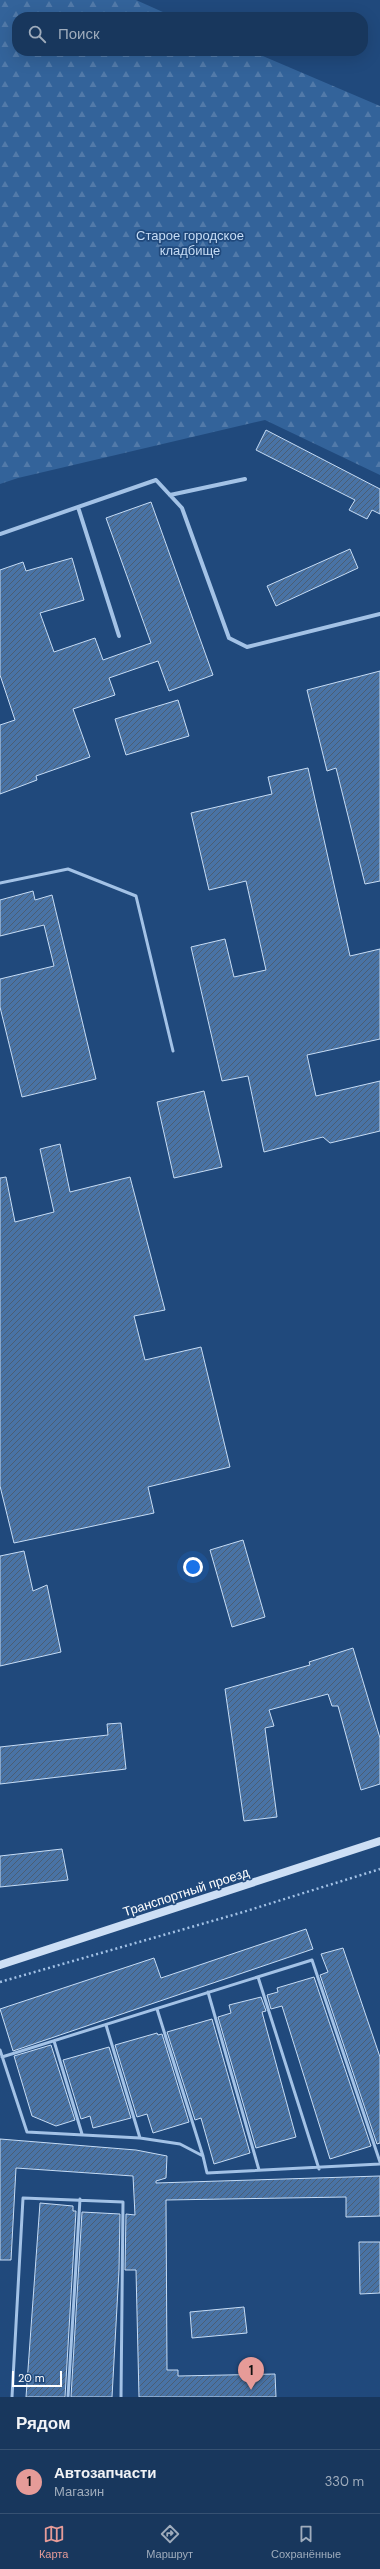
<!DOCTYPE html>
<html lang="ru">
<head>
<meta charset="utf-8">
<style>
	:root { --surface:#18375d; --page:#254266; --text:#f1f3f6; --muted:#9facbc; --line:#365172; --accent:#e69b98 }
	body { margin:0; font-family:"DM Sans",sans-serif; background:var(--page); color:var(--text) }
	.scale { position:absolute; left:12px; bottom:10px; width:50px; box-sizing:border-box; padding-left:4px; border:2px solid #fff; border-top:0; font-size:11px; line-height:14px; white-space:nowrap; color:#fff; -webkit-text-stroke:3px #20497c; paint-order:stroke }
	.you { position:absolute; left:193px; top:1567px; width:14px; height:14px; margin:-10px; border:3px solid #fff; border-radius:50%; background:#1a73e8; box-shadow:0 0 0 6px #1a73e833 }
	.badge { display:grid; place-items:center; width:26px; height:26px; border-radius:50%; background:var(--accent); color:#111; font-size:13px; font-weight:700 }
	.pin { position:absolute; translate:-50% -33px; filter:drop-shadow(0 1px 2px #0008) }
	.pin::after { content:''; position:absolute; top:21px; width:14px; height:12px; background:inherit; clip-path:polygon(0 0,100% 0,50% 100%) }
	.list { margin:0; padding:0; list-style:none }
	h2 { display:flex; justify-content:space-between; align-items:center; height:52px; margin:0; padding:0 16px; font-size:17px }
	h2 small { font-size:13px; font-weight:400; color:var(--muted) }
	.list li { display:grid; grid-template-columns:26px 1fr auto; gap:12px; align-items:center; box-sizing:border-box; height:64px; padding:0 16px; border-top:1px solid var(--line) }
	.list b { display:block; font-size:15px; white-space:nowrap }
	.list p { margin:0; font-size:13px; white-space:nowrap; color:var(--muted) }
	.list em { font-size:13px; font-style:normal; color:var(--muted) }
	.icon { flex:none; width:22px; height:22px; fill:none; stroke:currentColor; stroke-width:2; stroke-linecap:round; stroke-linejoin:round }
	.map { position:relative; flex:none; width:380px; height:2397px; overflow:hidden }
	.search { position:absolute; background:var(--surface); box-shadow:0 4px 16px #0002; left:12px; right:12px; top:12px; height:44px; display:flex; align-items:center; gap:10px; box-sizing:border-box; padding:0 14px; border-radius:16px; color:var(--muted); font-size:15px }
	.sheet { height:116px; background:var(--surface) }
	nav { display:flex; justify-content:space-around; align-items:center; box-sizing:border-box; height:56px; border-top:1px solid var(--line); background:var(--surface); font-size:11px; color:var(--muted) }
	nav a { display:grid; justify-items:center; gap:2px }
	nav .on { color:var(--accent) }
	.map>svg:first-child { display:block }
	.forest { fill:url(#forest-firs) }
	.building { fill:url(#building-hatch); stroke:#c6dcf5 }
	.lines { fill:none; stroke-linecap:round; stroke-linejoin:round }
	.path { stroke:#a3c2e6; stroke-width:2.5; stroke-dasharray:2 3; stroke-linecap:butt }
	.lane { stroke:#a3c2e6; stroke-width:3 }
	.street { stroke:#a3c2e6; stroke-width:4 }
	.secondary { stroke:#cddff5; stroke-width:8 }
	.labels { text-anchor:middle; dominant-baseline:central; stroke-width:3.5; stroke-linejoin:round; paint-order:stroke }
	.park-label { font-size:13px; fill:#c6dcf5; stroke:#20497c }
	.street-label { font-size:13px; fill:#fff; stroke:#20497c }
</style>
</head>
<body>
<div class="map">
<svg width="380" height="2397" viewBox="0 0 380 2397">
	<defs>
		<pattern id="forest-firs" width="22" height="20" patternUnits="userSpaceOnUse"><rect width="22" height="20" fill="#33639a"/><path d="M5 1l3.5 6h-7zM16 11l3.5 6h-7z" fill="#527aa9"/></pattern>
		<pattern id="building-hatch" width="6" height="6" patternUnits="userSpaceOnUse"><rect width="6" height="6" fill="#4973a5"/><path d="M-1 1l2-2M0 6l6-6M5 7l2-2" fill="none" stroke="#4b5e74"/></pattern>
	</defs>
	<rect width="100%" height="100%" fill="#20497c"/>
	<path class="forest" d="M0,0H136L174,17H17V51H251L380,106V475L265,420L18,478L0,484Z"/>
	<path class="building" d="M266,430L380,489V514L372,510L367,519L349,510L355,500L256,450Z
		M151,502L213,675L169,691L158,661L109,678L115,695L73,709L90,757L36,776L37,780L0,794V725L15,720L0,675V570L23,562L26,571L72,558L84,600L40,613L54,652L95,638L103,660L151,643L106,518Z
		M350,549L358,568L276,606L267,586Z
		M380,671V881L365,884L336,768L327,771L307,690Z
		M178,700L189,736L126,755L115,719Z
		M308,768L350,956L380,949V1039L307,1055L316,1096L380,1081V1131L330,1143L323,1137L264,1152L248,1076L222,1081L191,947L225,939L234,977L266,970L246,881L209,890L191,813L272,794L268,777Z
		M33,891L35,900L52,895L96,1079L22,1097L0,1007V979L54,966L44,925L0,936V900Z
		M204,1091L222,1167L174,1178L157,1102Z
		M60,1144L70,1192L130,1177L165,1310L134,1316L145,1360L201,1347L230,1467L148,1487L154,1513L14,1543L0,1486V1178L6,1177L15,1222L54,1212L40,1149Z
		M243,1540L265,1617L232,1627L210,1550Z
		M24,1551L33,1591L47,1585L61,1652L0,1666V1556Z
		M353,1648L380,1738V1784L361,1790L338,1706H332L328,1694L269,1710L274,1726L265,1728L277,1817L244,1821L225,1689L310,1665L309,1662Z
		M121,1723L126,1769L0,1784V1747L108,1735L107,1724Z
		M62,1849L68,1880L0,1887V1856Z
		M306,1929L313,1949L13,2051L0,2009L154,1958L161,1978Z
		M343,1948L380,2057V2143L377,2144L320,1975L328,1972L321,1954Z
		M314,1977L371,2146L330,2159L282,2006L271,2009L267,1995L278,1992L277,1988Z
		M261,1997L266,2011L262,2012L296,2137L256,2148L218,2017L231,2013L229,2005Z
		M212,2019L250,2153L214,2164L201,2118L195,2120L167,2032Z
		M157,2033L158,2035L162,2034L189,2122L153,2133L147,2114L137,2117L115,2045Z
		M51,2045L75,2120L56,2126L32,2116L14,2056Z
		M109,2047L131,2118L93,2128L90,2116L81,2119L63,2060Z
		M0,2139L136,2150L167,2156L166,2178L156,2181V2183L380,2176V2216L346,2217V2197L166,2200L167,2370H178V2376L275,2374L276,2397H139L136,2270H125L126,2214L135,2215L133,2176L16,2168L11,2260H0Z
		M40,2203L73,2206V2211H76L65,2397H26Z
		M82,2212L120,2214L119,2270L112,2397H71Z
		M359,2242H380V2293L360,2294Z
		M244,2307L247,2333L192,2338L190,2312Z"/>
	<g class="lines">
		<path class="path" d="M0,1982L240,1913L380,1869"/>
		<path class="lane" d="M0,883L68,869L136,896L173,1051
			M258,1977L319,2169
			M208,1992L259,2170
			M157,2009L203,2156
			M106,2025L140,2138
			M54,2041L82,2134
			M0,2050L27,2132L140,2138L180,2144L203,2156L207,2173L380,2164
			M2,2057L312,1960L380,2162
			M12,2397L23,2198L123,2202L121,2397
			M68,2397L80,2199"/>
		<path class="street" d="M170,495L245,479
			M78,507L119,636
			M0,534L156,480L182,508L229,638L247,647L380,614"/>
		<path class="secondary" d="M0,1965L380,1841"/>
	</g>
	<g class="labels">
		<g class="park-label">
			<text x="190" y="235">Старое городское<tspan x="190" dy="15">кладбище</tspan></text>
		</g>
		<g class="street-label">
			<text transform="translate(186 1892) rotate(-18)">Транспортный проезд</text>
		</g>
	</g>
</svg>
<div class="scale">20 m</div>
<div class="you"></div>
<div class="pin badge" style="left:251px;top:2390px">1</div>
<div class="search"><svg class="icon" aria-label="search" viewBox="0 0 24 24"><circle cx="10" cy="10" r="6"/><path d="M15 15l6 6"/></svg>Поиск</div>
</div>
<section class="sheet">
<h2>Рядом<small></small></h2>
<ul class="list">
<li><span class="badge">1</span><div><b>Автозапчасти</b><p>Магазин</p></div><em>330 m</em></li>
</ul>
</section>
<nav>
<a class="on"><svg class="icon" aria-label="map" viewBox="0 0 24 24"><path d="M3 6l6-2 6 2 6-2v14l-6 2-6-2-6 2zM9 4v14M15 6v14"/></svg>Карта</a>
<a><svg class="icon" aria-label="directions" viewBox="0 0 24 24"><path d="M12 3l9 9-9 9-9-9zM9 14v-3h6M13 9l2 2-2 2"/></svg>Маршрут</a>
<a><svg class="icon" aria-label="saved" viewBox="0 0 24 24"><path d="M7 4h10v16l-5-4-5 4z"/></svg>Сохранённые</a>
</nav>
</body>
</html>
